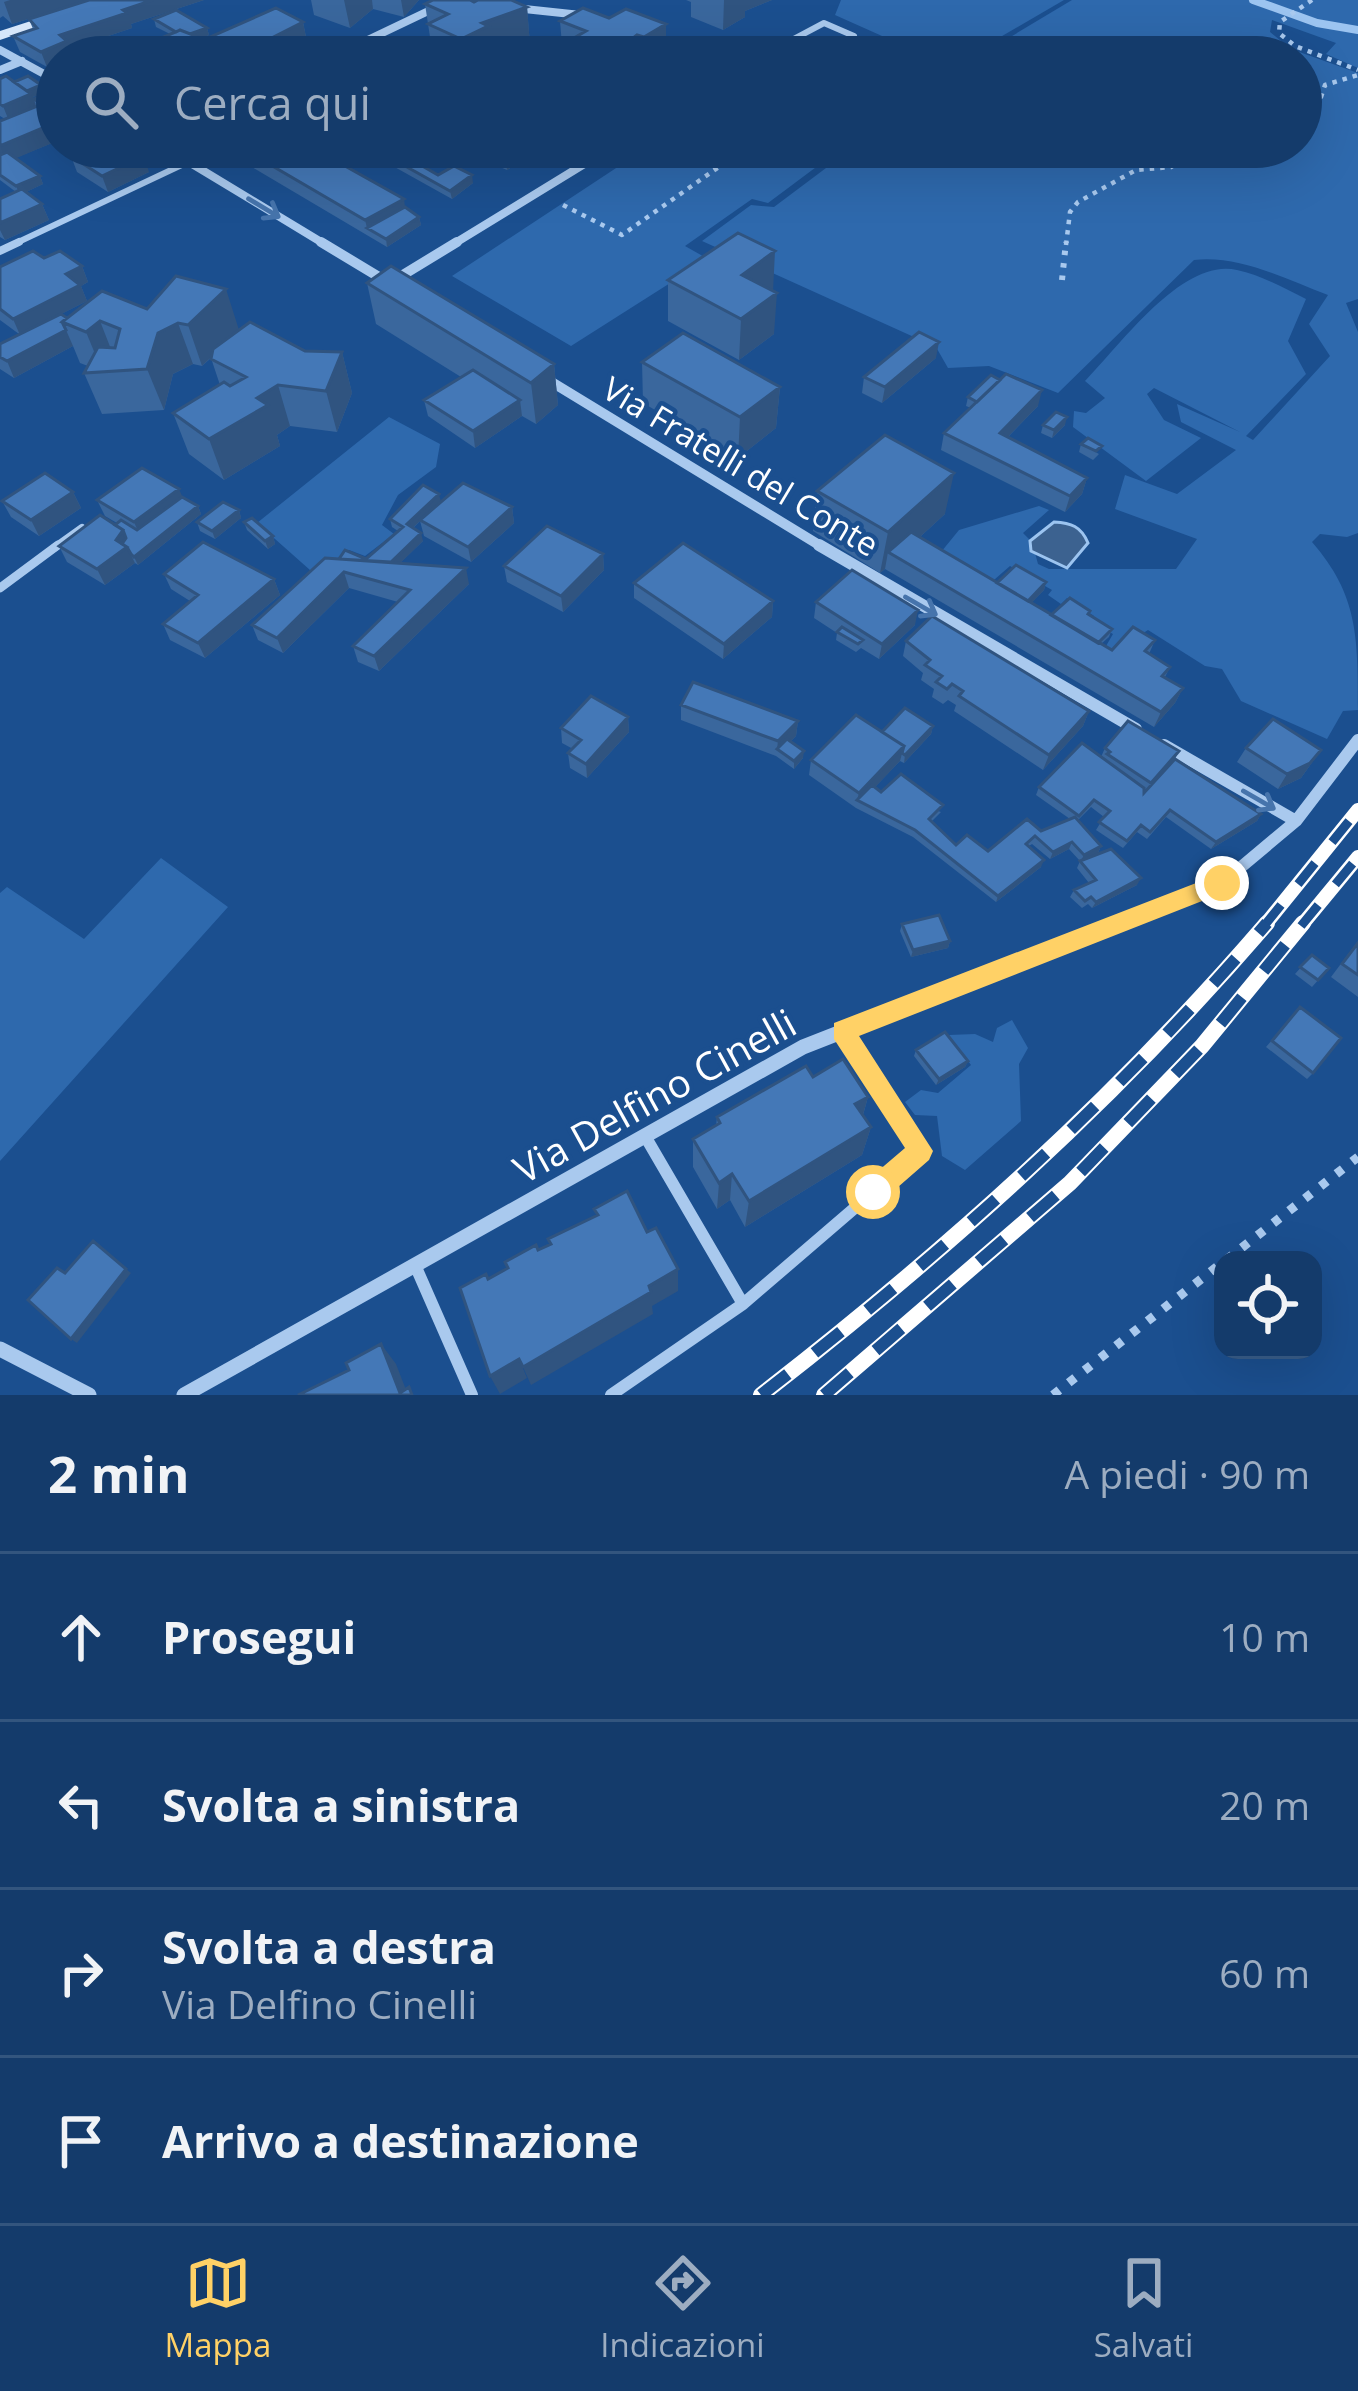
<!DOCTYPE html>
<html lang="it">
<head>
<meta charset="utf-8">
<style>
	:root { --surface:#143b6b; --page:#1d4271; --text:#f1f3f6; --muted:#9dadc1; --line:#33557e; --accent:#ffd166 }
	body { margin:0; font-family:"Open Sans",sans-serif; background:var(--page); color:var(--text) }
	.controls { position:absolute; right:36px; bottom:36px; display:grid; overflow:hidden; border-radius:24px; box-shadow:0 12px 48px #0002 }
	.controls button { width:108px; height:108px; display:grid; place-items:center; padding:0; border:0; border-bottom:3px solid var(--line); background:var(--surface); color:var(--text); font:60px sans-serif }
	.stop { position:absolute; width:36px; height:36px; margin:-27px; border:9px solid #ffd166; border-radius:50%; background:#fff }
	.stop.end { background:#ffd166; border-color:#fff; box-shadow:0 3px 12px #0008 }
	.list { margin:0; padding:0; list-style:none }
	h2 { display:flex; justify-content:space-between; align-items:center; height:156px; margin:0; padding:0 48px; font-size:51px }
	h2 small { font-size:39px; font-weight:400; color:var(--muted) }
	.list li { display:grid; grid-template-columns:78px 1fr auto; gap:36px; align-items:center; box-sizing:border-box; height:168px; padding:0 48px; border-top:3px solid var(--line) }
	.list b { display:block; font-size:45px; white-space:nowrap }
	.list p { margin:0; font-size:39px; white-space:nowrap; color:var(--muted) }
	.list em { font-size:39px; font-style:normal; color:var(--muted) }
	.icon { flex:none; width:66px; height:66px; fill:none; stroke:currentColor; stroke-width:2; stroke-linecap:round; stroke-linejoin:round }
	.map { position:relative; flex:none; width:1358px; height:1395px; overflow:hidden }
	.search { position:absolute; background:var(--surface); box-shadow:0 12px 48px #0002; left:36px; right:36px; top:36px; height:132px; display:flex; align-items:center; gap:30px; box-sizing:border-box; padding:0 42px; border-radius:66px; color:var(--muted); font-size:45px }
	.sheet { height:828px; background:var(--surface) }
	nav { display:flex; justify-content:space-around; align-items:center; box-sizing:border-box; height:168px; border-top:3px solid var(--line); background:var(--surface); font-size:33px; color:var(--muted) }
	nav a { display:grid; justify-items:center; gap:6px }
	nav .on { color:var(--accent) }
	.map>svg:first-child { display:block }
	.green { fill:#2e69ad }
	.water { fill:#3c6290; stroke:#9cc4f0; stroke-width:3 }
	.lines { fill:none; stroke-linecap:round; stroke-linejoin:round }
	.stream { stroke:#9cc4f0; stroke-width:8 }
	.path-far2 { stroke:#a9c9ee; stroke-width:4.5; stroke-dasharray:4.5 6; stroke-linecap:butt }
	.path-far1 { stroke:#a9c9ee; stroke-width:6; stroke-dasharray:4.5 8; stroke-linecap:butt }
	.path { stroke:#a9c9ee; stroke-width:9; stroke-dasharray:8 12; stroke-linecap:butt }
	.service-far3 { stroke:#a9c9ee; stroke-width:6 }
	.service-far2 { stroke:#a9c9ee; stroke-width:8 }
	.service-far1 { stroke:#a9c9ee; stroke-width:9 }
	.service { stroke:#a9c9ee; stroke-width:12 }
	.minor-far3 { stroke:#a9c9ee; stroke-width:8 }
	.minor-far2 { stroke:#a9c9ee; stroke-width:10 }
	.minor-far1 { stroke:#a9c9ee; stroke-width:12 }
	.minor { stroke:#a9c9ee; stroke-width:15 }
	.secondary { fill:#d6e6fa; fill-rule:evenodd }
	.rail-far1-casing { stroke:#fff; stroke-width:14 }
	.rail-casing { stroke:#fff; stroke-width:16 }
	.rail-far1 { stroke:#1b4f8f; stroke-width:9; stroke-dasharray:27; stroke-linecap:butt }
	.rail { stroke:#1b4f8f; stroke-width:12; stroke-dasharray:34; stroke-linecap:butt }
	.wall { fill:#3a679d }
	.shaded-wall { fill:#305480 }
	.building { fill:#4478b7; stroke:#305480; stroke-width:3 }
	.oneway { stroke:#4674ac }
	.route { fill:#ffd166 }
	.labels { text-anchor:middle; dominant-baseline:central; stroke-width:9; stroke-linejoin:round; paint-order:stroke }
	.street-label { font-size:33px; fill:#fff; stroke:#1b4f8f }
	.near-street-label { font-size:39px; fill:#fff; stroke:#1b4f8f }
</style>
</head>
<body>
<div class="map">
<svg width="1358" height="1395" viewBox="0 0 1358 1395">
	<rect width="100%" height="100%" fill="#1b4f8f"/>
	<path class="green" d="M841,0H1064L966,57H861L891,40L835,15Z
		M1072,0H1358V68L1326,54L1336,43L1272,20L1270,32L1291,49L1358,73V299L1346,303L1358,332V533L1347,537L1320,534L1312,542C1358,595 1358,636 1358,710L1343,711L1327,739L1241,701L1222,669L1205,666L1148,630L1115,651L1106,646L1113,634L1090,622L1094,616L1067,598L1061,604L1048,595L1052,590L1010,566L987,586L937,557L959,530L1039,506L1049,510L1023,533L1032,542L1038,564L1049,569H1176L1197,539L1115,509L1125,475L1177,494L1236,450L1181,422L1177,404L1240,432L1154,388L1147,394L1164,420L1201,438L1146,481L1073,427L1074,411L1086,413L1105,398L1085,381C1121,344 1183,257 1237,270C1261,275 1284,288 1306,299L1288,341L1306,374L1246,436L1253,440L1330,356L1309,324L1328,295C1285,279 1240,255 1194,260L1058,393L989,366L948,368L936,347L702,241L751,205L774,207L854,147H1301V57H977Z
		M648,147H843L768,203L752,199L685,246L708,259L571,346L452,276Z
		M389,417L440,444L436,467L398,495L382,525L394,534L365,556L349,550L319,578L257,523Z
		M161,858L228,907L0,1161V893L7,887L84,939Z
		M1012,1020L1028,1048L1019,1064L1021,1121L965,1170L942,1156L937,1116L915,1115L905,1102L921,1090L938,1093L971,1065L949,1035L975,1034L993,1042L997,1028Z"/>
	<path class="water" d="M1054,522C1071,523 1081,526 1088,543L1067,568L1031,551L1030,541Z"/>
	<g class="lines">
		<path class="stream" d="M1253,0L1317,23L1358,30"/>
		<path class="path-far2" d="M1312,0L1280,22L1279,33L1295,46L1358,70
			M1301,105L1321,97L1325,85L1358,75
			M563,205L622,235L723,164L683,147
			M1066,245L1070,212L1078,202L1136,170L1171,167L1203,147"/>
		<path class="path-far1" d="M1062,280L1066,242"/>
		<path class="path" d="M1226,1260L1358,1157
			M1053,1395L1223,1262"/>
		<path class="service-far3" d="M760,57L824,23L854,36L813,57
			M12,245L188,162"/>
		<path class="service-far2" d="M0,251L19,242
			M54,548L82,528"/>
		<path class="service-far1" d="M0,588L58,545"/>
		<path class="service" d="M645,1136L743,1304
			M415,1265L472,1395
			M611,1395L743,1304L921,1151L843,1031"/>
		<path class="minor-far3" d="M515,8L590,16
			M654,41L691,57
			M0,50L57,81
			M332,57L441,5
			M0,70L22,61
			M164,147L326,245
			M452,245L612,147"/>
		<path class="minor-far2" d="M321,242L389,283
			M393,281L457,242
			M545,378L824,548"/>
		<path class="minor-far1" d="M819,545L1136,729
			M1164,745L1296,821
			M1112,926L1222,883L1296,821L1358,740"/>
		<path class="minor" d="M0,1349L89,1395
			M184,1395L803,1047L1119,923"/>
		<path class="secondary" d="M96,0H117L0,40V31Z"/>
		<defs>
			<path id="rail-far1" d="M1264,926L1358,810
				M1301,926L1358,857"/>
			<path id="rail" d="M761,1395C944,1253 1115,1100 1267,923
				M824,1395L1070,1183L1202,1046L1303,923"/>
		</defs>
		<use href="#rail-far1" class="rail-far1-casing"/>
		<use href="#rail" class="rail-casing"/>
		<use href="#rail-far1" class="rail-far1"/>
		<use href="#rail" class="rail"/>
	</g>
	<path class="wall" d="M0,0H204L131,24L132,28L70,49L73,56L57,57V63L47,67L20,52L13,36L33,29L29,19L61,9L12,24L3,16L0,18Z
		M311,0H419L404,17L373,9L350,28L314,15Z
		M686,0H772L745,11V17L723,30L691,17V2Z
		M474,2L527,7L530,45L499,57H433L425,4Z
		M626,9L666,57H563L560,21L609,18Z
		M154,19L207,28L209,35L201,39V41L303,22L306,37L267,57H203L202,55L197,57H116L170,34L156,27Z
		M0,79L44,93L33,97L36,106L34,99L57,92V141L15,158L40,176L43,184L26,192L42,204L49,220L5,240L0,237V199L16,192L0,180V121L5,119L0,116Z
		M218,147H311L319,151L343,157L345,165L419,217L421,225L387,247Z
		M527,149L528,157L507,170L500,167L499,159Z
		M71,156L149,172L108,192L77,172Z
		M389,157L438,175L473,183L452,199L391,165Z
		M44,258L82,266L88,282L81,286L87,301L61,314L67,318L147,309L239,330L305,351L342,352L352,393L337,432L290,426L277,435L280,446L224,480L189,454L173,413L220,385L211,358L202,366L193,364L173,374L164,410L102,414L84,373L88,366L80,363L73,346L14,378L0,369V344L19,334L0,320V267Z
		M668,280L773,290L774,334L739,360L668,321Z
		M367,283L554,364L558,405L536,424L522,416L475,448L428,416L424,400L461,377L376,324Z
		M936,358L882,403L862,393L864,377Z
		M642,362L780,387L776,428L738,458L643,403Z
		M968,397L1038,406L1008,437L1087,478L1082,494L1065,512L941,450L944,433L971,408L966,406Z
		M1043,425H1065L1052,438L1041,433Z
		M1081,444L1099,454L1093,460L1079,452Z
		M817,491L945,514L920,537L997,583L1046,582L1044,590L1031,603L1051,615H1089L1112,629L1109,637L1101,644L1112,650L1155,640L1149,654L1170,667L1165,677L1183,688L1175,703L1154,727L885,569L880,573L813,531Z
		M73,492L81,508L39,536L11,517L2,501Z
		M182,497L198,506L201,514L138,565L135,563L105,585L67,562L59,546L117,523L105,516L97,500Z
		M441,502L512,507L514,523L471,562L424,536L420,521L413,528L423,541L400,563L469,584L379,671L358,662L353,646L398,602L349,588L283,653L258,640L252,625L366,559L398,531L392,527L390,519Z
		M239,510L241,518L215,539L200,531L197,522Z
		M244,522L273,536L275,544L268,549L247,530Z
		M603,554L604,570L563,612L507,582L504,566Z
		M164,574L274,579L280,595L205,658L170,640L163,624L190,601L171,589Z
		M634,583L773,601L772,617L723,659L634,598Z
		M816,602L915,625L879,659L861,648L856,652L836,640L837,633L814,618Z
		M906,641L1089,711L1083,726L1043,770L954,711L956,705L948,700L943,704L932,697L934,689L921,680L923,673L903,656Z
		M681,705L798,721L796,736L790,742L803,758L794,769L776,756L681,720Z
		M628,717L629,732L587,778L570,768L568,753L573,749L562,743L561,728Z
		M933,726L931,734L904,763L900,761L875,787L881,792L941,812L932,821L956,845L988,851L1070,819L1036,795L1039,787L1101,757L1105,748L1179,751L1175,759L1261,814L1257,821L1211,849L1166,817L1147,839L1137,832L1123,848L1096,830L1104,817L1091,807L1078,820L1101,846L1098,853L1137,885L1092,908L1088,904L1082,908L1070,897L1074,890L1089,883L1077,868L1080,861L1069,849L1050,859L1032,844L1029,846L1041,867L996,902L913,837L856,808L809,775L811,760L882,732Z
		M1246,748L1321,750L1301,778L1278,789L1237,762Z
		M902,924L950,941L948,948L911,957L900,931Z
		M1358,941V997L1331,977Z
		M1312,955L1329,968L1312,987L1295,974Z
		M1300,1007L1313,1073L1307,1079L1266,1047Z
		M916,1050L968,1061L965,1067L936,1085L914,1056Z
		M813,1077L868,1097L863,1115L871,1127L862,1155L745,1227L730,1200L717,1209L693,1167V1139L716,1126L717,1117Z"/>
	<path class="shaded-wall" d="M10,0H90L12,24L4,2Z
		M153,0H204L131,24L132,28L70,49L73,56L57,57V63L47,67L41,52L60,35Z
		M344,0H372L373,9L350,28Z
		M401,0H419L404,17Z
		M724,0H772L745,11V17L723,30Z
		M527,7L530,45L499,57H463L461,39L482,23Z
		M303,22L306,37L267,57H234Z
		M666,24V57H645L644,37Z
		M207,28L209,35L201,39L202,44L199,42L202,55L197,57H157L185,37Z
		M637,35L638,57H609Z
		M41,85L44,93L33,97L37,109L9,121L3,106L22,92Z
		M57,122V141L0,165V146Z
		M527,149L528,157L507,170L506,162Z
		M144,156L149,172L108,192L102,176Z
		M472,175L473,183L452,199L450,191Z
		M40,176L43,184L20,195L16,186Z
		M404,199L406,215L367,228L365,220Z
		M42,204L49,220L5,240L0,230V223Z
		M419,217L421,225L387,247L386,239Z
		M775,251L773,292L742,275Z
		M82,266L88,282L81,286L87,301L20,335L13,319L66,274Z
		M226,289L239,330L202,366L188,325Z
		M777,293L774,334L739,360L741,319Z
		M100,321L116,362L103,373L86,332Z
		M178,323L193,364L173,374L164,410L147,369L158,333Z
		M66,330L73,346L14,378L7,361Z
		M939,342L936,358L882,403L885,387Z
		M342,352L352,393L337,432L326,391Z
		M554,364L558,405L536,424L531,383Z
		M278,385L290,426L277,435L280,446L224,480L209,439L257,398Z
		M780,387L776,428L738,458L740,417Z
		M1042,390L1038,406L996,449L1000,433Z
		M520,400L522,416L475,448L473,431Z
		M1067,417L1065,425L1052,438L1054,430Z
		M954,473L945,514L897,558L888,552L885,569L880,573L888,532Z
		M1087,478L1082,494L1065,512L1070,496Z
		M179,489L186,505L141,538L134,522Z
		M73,492L81,508L39,536L31,520Z
		M439,494L441,502L408,532L407,524Z
		M198,506L201,514L138,565L134,557Z
		M512,507L514,523L471,562L468,547Z
		M239,510L241,518L215,539L212,531Z
		M123,530L130,546L128,549L135,563L105,585L97,569Z
		M421,533L423,541L385,578L383,570Z
		M273,536L275,544L268,549L265,541Z
		M603,554L604,570L563,612L561,596Z
		M466,568L469,584L379,671L374,656Z
		M344,572L349,588L283,653L277,638Z
		M274,579L280,595L205,658L198,643Z
		M1046,582L1044,590L1022,613L1024,605Z
		M773,601L772,617L723,659L724,644Z
		M918,610L915,625L879,659L882,644Z
		M1183,688L1175,703L1154,727L1161,712Z
		M1089,711L1083,726L1043,770L1049,755Z
		M628,717L629,732L587,778L586,764Z
		M798,721L796,736L781,752L777,749L778,741Z
		M933,726L931,734L904,763L905,755Z
		M904,746L900,761L861,802L857,800L859,793Z
		M1321,750L1301,778L1278,789L1287,774Z
		M804,751L803,758L794,769V761Z
		M1261,814L1257,821L1211,849L1216,842Z
		M1072,842L1069,849L1050,859L1053,852Z
		M1101,846L1098,853L1080,862L1084,855Z
		M1044,860L1041,867L996,902L998,896Z
		M1141,878L1137,885L1092,908L1096,902Z
		M950,941L948,948L911,957L913,950Z
		M968,1061L965,1067L936,1085L939,1079Z
		M868,1097L860,1125L855,1104Z
		M871,1127L862,1155L745,1227L749,1201Z
		M732,1174L730,1200L717,1209L719,1183Z
		M126,1269L131,1273L77,1343L71,1339Z
		M678,1269V1291L652,1306L653,1314L531,1385L523,1367Z
		M381,1344L396,1364L408,1395H401Z
		M519,1359L527,1378L500,1394L490,1376Z"/>
	<path class="building" d="M89,0H153L123,10L127,13L60,35L67,41L41,52L13,36L37,28L29,19Z
		M433,0H470L474,2L478,0H511L527,7L482,23L488,26L461,39L428,24L448,14L425,4Z
		M276,8L303,22L234,57H227L199,42Z
		M583,8L609,18L626,9L666,24L644,37L637,35L609,57H605L567,42L586,31L560,21Z
		M176,10L207,28L190,34L180,30L176,32L154,19Z
		M180,30L201,38L157,57H116Z
		M299,51L310,57H286Z
		M6,76L31,94L3,106L0,104V79Z
		M28,76L41,85L27,91L14,82Z
		M54,90L57,92V96L40,103L34,99Z
		M57,98V122L0,146V121Z
		M91,147H129L144,156L102,176L71,156Z
		M240,147H311L404,199L365,220Z
		M328,147L343,157L336,161L319,151Z
		M518,147L527,149L506,162L499,159Z
		M7,152L40,176L16,186L0,175V155Z
		M398,152L438,175L454,166L472,175L450,191L389,157Z
		M22,189L42,204L0,223V199Z
		M405,207L419,217L386,239L367,228Z
		M738,233L775,251L742,275L777,293L741,319L668,280Z
		M33,251L44,258L60,251L82,266L66,274L80,285L13,319L0,309V267Z
		M391,266L554,364L531,383L367,283Z
		M176,276L226,289L188,325L178,323L158,333L147,369L84,373L98,347L115,348L120,329L100,321L86,332L62,322L102,291L147,309Z
		M61,314L67,318L62,322L66,330L7,361L0,357V344Z
		M250,322L305,351L342,352L326,391L278,385L257,398L268,405L209,439L173,413L224,382L230,386L246,377L211,359L213,349Z
		M919,332L939,342L885,387L864,377Z
		M683,333L780,387L740,417L642,362Z
		M473,370L520,400L473,431L424,400Z
		M1006,374L1042,390L1000,433L1087,478L1070,496L944,433Z
		M991,375L1000,380L977,402L968,397Z
		M1056,412L1067,417L1054,430L1043,425Z
		M885,435L954,473L888,532L817,491Z
		M1088,438L1102,446L1096,451L1081,444Z
		M142,468L179,489L134,522L97,500Z
		M45,473L73,492L31,520L2,501Z
		M463,483L512,507L468,547L420,520Z
		M423,485L439,494L407,524L421,533L391,562L339,559L345,550L366,559L403,527L390,519Z
		M182,497L198,506L134,557L131,554L127,547L122,544L126,538L123,530L115,525L121,520L137,530Z
		M223,502L239,510L212,531L197,522Z
		M100,515L123,530L116,540L127,547L97,569L59,546Z
		M252,518L273,536L265,541L244,522Z
		M547,526L603,554L561,596L504,566Z
		M911,532L1112,650L1133,627L1155,640L1145,651L1170,667L1162,676L1183,688L1161,712L888,552Z
		M203,542L274,579L198,643L163,624L198,595L164,574Z
		M683,543L773,601L724,644L634,583Z
		M325,558L466,568L374,656L353,646L410,590L344,572L277,638L252,625Z
		M1016,565L1046,582L1028,601L997,583Z
		M852,570L918,610L882,644L816,602Z
		M1070,598L1090,611L1088,614L1112,629L1098,643L1051,615Z
		M932,616L1089,711L1049,755L959,696L963,691L952,684L947,689L936,682L942,676L925,665L930,660L906,641Z
		M842,627L863,640L858,644L837,632Z
		M693,682L798,721L778,741L681,705Z
		M591,696L628,717L586,764L568,753L581,740L561,728Z
		M905,708L933,726L905,755L902,753L904,746L882,732Z
		M856,715L904,746L859,793L811,760Z
		M1273,719L1321,750L1310,763L1287,774L1246,748Z
		M1128,721L1179,751L1151,783L1107,754L1110,752L1105,748Z
		M787,739L804,751L794,761L777,749Z
		M1082,743L1144,788V793L1175,759L1261,814L1216,842L1170,810L1150,832L1141,825L1127,841L1099,822L1110,811L1094,800L1079,816L1039,787Z
		M901,774L943,805L929,819L956,845L967,835L988,851L1027,819L1041,831L1075,817L1101,846L1084,855L1072,842L1053,852L1035,836L1026,844L1044,860L998,896L915,830L857,800L872,785L881,792Z
		M1111,849L1141,878L1096,902L1091,897L1085,901L1074,890L1096,880L1080,861Z
		M939,915L950,941L913,950L902,924Z
		M1358,943V975L1342,964Z
		M1312,955L1329,968L1318,980L1300,967Z
		M1300,1007L1341,1038L1313,1073L1272,1041Z
		M945,1032L968,1061L939,1079L916,1050Z
		M843,1059L868,1097L855,1104L871,1127L749,1201L732,1174L719,1183L693,1139L720,1123L717,1117L806,1066L813,1077Z
		M627,1191L647,1232L656,1228L678,1269L649,1286L651,1292L523,1367L519,1359L490,1376L460,1288L486,1274L488,1279L508,1268L505,1262L536,1245L538,1250L551,1244L548,1239L598,1215L594,1209Z
		M93,1241L126,1269L71,1339L28,1300L57,1268L65,1273Z
		M381,1344L400,1393L409,1387L412,1395H298L349,1370L346,1363Z"/>
	<defs><path id="oneway-shaft" d="M-6 0H5M1.5-3L5.5 0L1.5 3" fill="none" stroke-width="1.6" stroke-linecap="round" stroke-linejoin="round" transform="scale(3)"/></defs>
	<g class="oneway">
		<use href="#oneway-shaft" transform="translate(264 208) rotate(31)"/>
		<use href="#oneway-shaft" transform="translate(921 606) rotate(30)"/>
		<use href="#oneway-shaft" transform="translate(1259 800) rotate(30)"/>
	</g>
	<path class="route" d="M1222,873L1233,883L1230,890L859,1036L933,1151L929,1160L882,1201L873,1205L864,1201L860,1192L864,1183L905,1148L834,1039V1023Z"/>
	<g class="labels">
		<g class="street-label">
			<text transform="translate(741 466) rotate(31)">Via Fratelli del Conte</text>
		</g>
		<g class="near-street-label">
			<text transform="translate(654 1095) rotate(-29)">Via Delfino Cinelli</text>
		</g>
	</g>
</svg>
<div class="controls">
<button><svg class="icon" aria-label="locate" viewBox="0 0 24 24"><circle cx="12" cy="12" r="6"/><path d="M12 2v4M12 18v4M2 12h4M18 12h4"/></svg></button>
</div>
<div class="stop" style="left:873px;top:1192px"></div>
<div class="stop end" style="left:1222px;top:883px"></div>
<div class="search"><svg class="icon" aria-label="search" viewBox="0 0 24 24"><circle cx="10" cy="10" r="6"/><path d="M15 15l6 6"/></svg>Cerca qui</div>
</div>
<section class="sheet">
<h2>2 min<small>A piedi · 90 m</small></h2>
<ul class="list">
<li><svg class="icon" aria-label="ahead" viewBox="0 0 24 24"><path d="M12 20V5M6 11l6-6 6 6"/></svg><div><b>Prosegui</b></div><em>10 m</em></li>
<li><svg class="icon" aria-label="left" viewBox="0 0 24 24"><path d="M17 20v-9H6M10 6l-5 5 5 5"/></svg><div><b>Svolta a sinistra</b></div><em>20 m</em></li>
<li><svg class="icon" aria-label="right" viewBox="0 0 24 24"><path d="M7 20v-9h11M14 6l5 5-5 5"/></svg><div><b>Svolta a destra</b><p>Via Delfino Cinelli</p></div><em>60 m</em></li>
<li><svg class="icon" aria-label="arrive" viewBox="0 0 24 24"><path d="M6 21V4h12l-3 4 3 4H6"/></svg><div><b>Arrivo a destinazione</b></div></li>
</ul>
</section>
<nav>
<a class="on"><svg class="icon" aria-label="map" viewBox="0 0 24 24"><path d="M3 6l6-2 6 2 6-2v14l-6 2-6-2-6 2zM9 4v14M15 6v14"/></svg>Mappa</a>
<a><svg class="icon" aria-label="directions" viewBox="0 0 24 24"><path d="M12 3l9 9-9 9-9-9zM9 14v-3h6M13 9l2 2-2 2"/></svg>Indicazioni</a>
<a><svg class="icon" aria-label="saved" viewBox="0 0 24 24"><path d="M7 4h10v16l-5-4-5 4z"/></svg>Salvati</a>
</nav>
</body>
</html>
